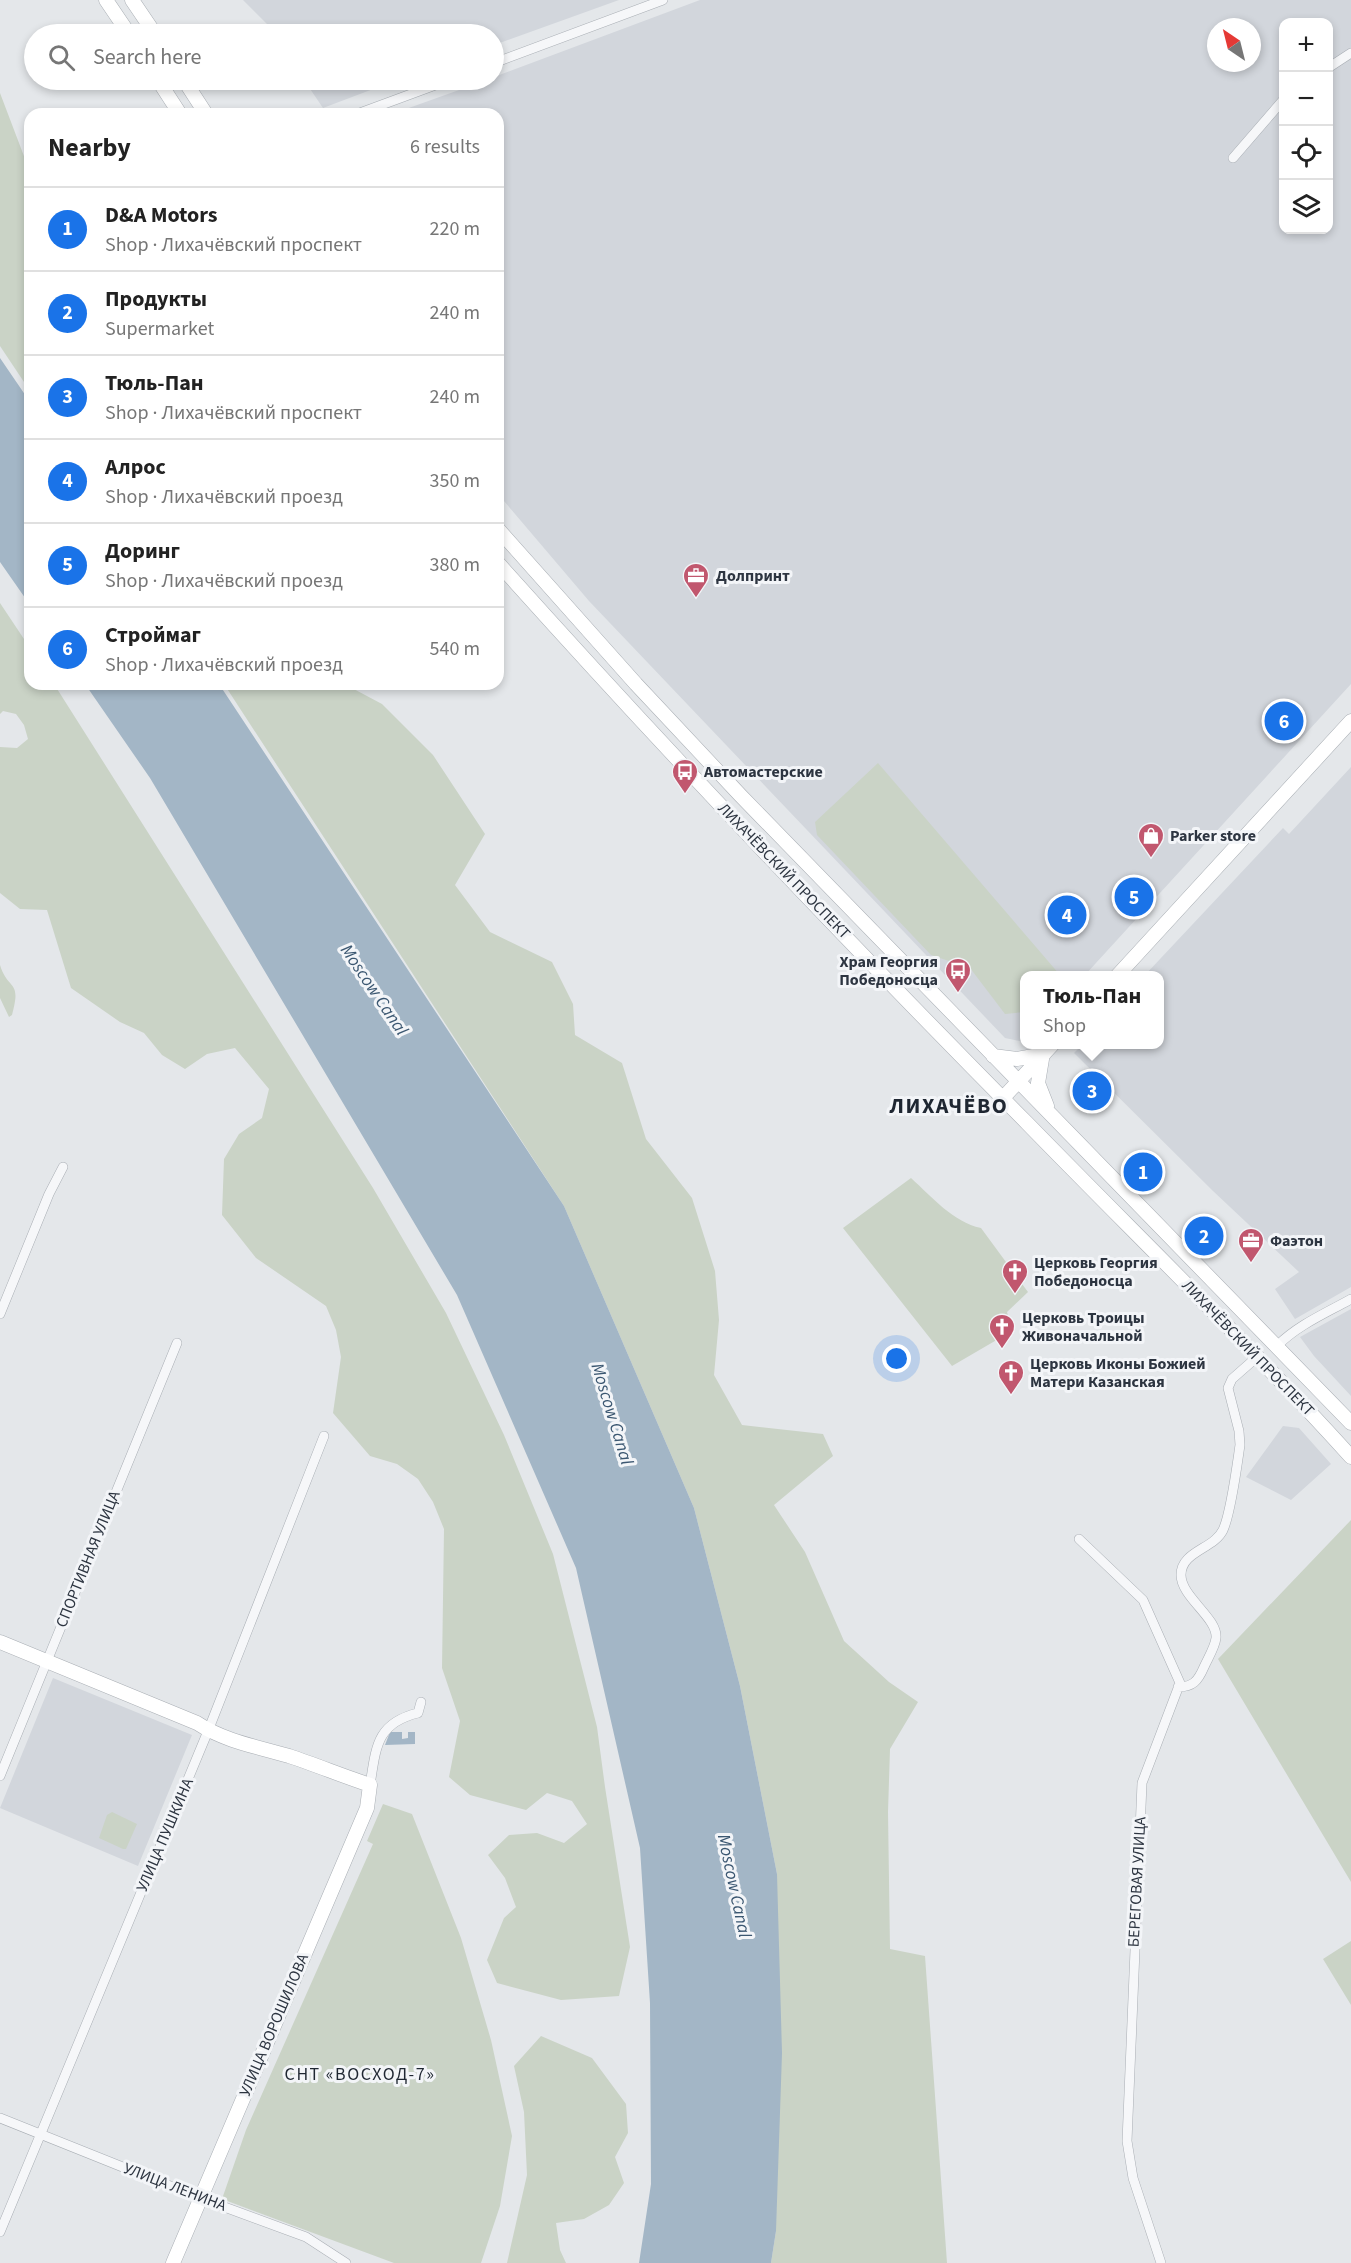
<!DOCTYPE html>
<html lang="en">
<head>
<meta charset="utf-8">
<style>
	:root { --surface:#fff; --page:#f2f2f2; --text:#222; --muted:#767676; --line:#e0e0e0; --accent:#1a73e8 }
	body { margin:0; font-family:"Source Sans 3",sans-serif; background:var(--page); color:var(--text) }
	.controls { position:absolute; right:18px; top:18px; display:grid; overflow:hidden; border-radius:12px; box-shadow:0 3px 9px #0003 }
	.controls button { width:54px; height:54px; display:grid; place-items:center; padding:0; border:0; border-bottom:2px solid var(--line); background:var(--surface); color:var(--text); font:30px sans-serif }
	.compass { position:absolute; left:1207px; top:18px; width:54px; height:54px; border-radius:50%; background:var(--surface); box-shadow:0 3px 9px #0003; rotate:325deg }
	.you { position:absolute; left:897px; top:1359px; width:21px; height:21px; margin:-15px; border:4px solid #fff; border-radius:50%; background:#1a73e8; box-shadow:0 0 0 9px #1a73e833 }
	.badge { display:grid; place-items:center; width:39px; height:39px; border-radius:50%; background:var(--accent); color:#fff; font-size:20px; font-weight:700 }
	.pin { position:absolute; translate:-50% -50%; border:3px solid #fff; box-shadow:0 2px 6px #0006 }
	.popup { position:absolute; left:1020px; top:971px; width:144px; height:78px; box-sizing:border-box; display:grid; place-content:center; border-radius:12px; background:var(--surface); filter:drop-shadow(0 2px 4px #0005); font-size:20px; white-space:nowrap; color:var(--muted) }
	.popup b { font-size:22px; color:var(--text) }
	.popup::after { content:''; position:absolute; left:50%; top:100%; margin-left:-12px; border:12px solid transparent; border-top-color:var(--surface) }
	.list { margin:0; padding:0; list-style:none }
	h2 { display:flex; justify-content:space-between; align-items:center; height:78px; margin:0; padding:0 24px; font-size:26px }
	h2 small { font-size:20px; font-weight:400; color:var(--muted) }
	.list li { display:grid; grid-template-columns:39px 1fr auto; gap:18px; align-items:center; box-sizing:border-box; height:84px; padding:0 24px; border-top:2px solid var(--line) }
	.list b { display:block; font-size:22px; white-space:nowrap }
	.list p { margin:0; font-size:20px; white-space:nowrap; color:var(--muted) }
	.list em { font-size:20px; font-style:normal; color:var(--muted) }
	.icon { flex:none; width:33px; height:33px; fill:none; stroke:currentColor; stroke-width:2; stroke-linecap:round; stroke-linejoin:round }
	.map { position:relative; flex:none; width:1351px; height:2263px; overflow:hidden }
	.search { position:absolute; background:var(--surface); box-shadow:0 3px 9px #0003; left:24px; top:24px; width:480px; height:66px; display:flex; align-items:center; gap:15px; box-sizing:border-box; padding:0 21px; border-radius:33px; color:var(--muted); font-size:22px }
	.panel { position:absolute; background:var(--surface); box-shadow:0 3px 9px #0003; left:24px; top:108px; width:480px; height:582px; border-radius:18px }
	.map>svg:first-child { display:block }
	.built { fill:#d2d6dc; fill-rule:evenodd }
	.green { fill:#cad3c6 }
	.water { fill:#a3b6c6 }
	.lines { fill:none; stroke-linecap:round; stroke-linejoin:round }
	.street-casing { stroke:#a9aeb4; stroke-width:10 }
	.secondary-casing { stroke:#a9aeb4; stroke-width:15 }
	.street { stroke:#f6f7f9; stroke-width:9 }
	.secondary { stroke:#fff; stroke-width:14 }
	.labels { text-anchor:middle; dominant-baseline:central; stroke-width:6; stroke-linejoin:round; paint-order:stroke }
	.poi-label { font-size:16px; font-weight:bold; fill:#2d3541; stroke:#f3f5f8; text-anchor:start }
	.street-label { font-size:16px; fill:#2d3541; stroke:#f3f5f8 }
	.water-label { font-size:18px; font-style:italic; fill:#3b5771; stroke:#f3f5f8 }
	.neighbourhood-label { font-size:18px; letter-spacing:1.5px; fill:#1f2732; stroke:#f3f5f8 }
	.district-label { font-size:22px; font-weight:bold; letter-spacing:1.5px; fill:#1f2732; stroke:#f3f5f8 }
</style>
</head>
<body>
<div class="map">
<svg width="1351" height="2263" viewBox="0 0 1351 2263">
	<rect width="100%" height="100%" fill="#e4e7ea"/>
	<path class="built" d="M243,0H619L494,45V34H274L267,24Z
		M700,0H1351V684L1085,975L1024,976V1042L1005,1038L589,601L498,494V114H392L487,80H494V77ZM1284,22H1328V230H1284ZM1216,27H1252V63H1216Z
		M304,80H397L323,108Z
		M1351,767V1287L1295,1319L1275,1289L1299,1272L1213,1191L1074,1053L1082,1045L1160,1044V976L1145,975L1283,828L1289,834Z
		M1351,1309V1396L1314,1356L1300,1337Z
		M1283,1426L1299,1428L1331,1464L1291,1500L1246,1477Z
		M53,1678L192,1735L138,1866L0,1808Z"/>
	<path class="green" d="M0,93L30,172V391L0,346Z
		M0,603L30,648V684H54L373,1188L446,1313L504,1435L553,1554L597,1727L605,1787L630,1947L619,1996L561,2000L497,1983L487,1960L504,1918L516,1907L505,1878L488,1855L509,1835L537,1833L564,1843L587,1824L572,1801L547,1793L526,1810L470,1795L449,1777L460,1721L442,1668L444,1529L433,1502L418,1479L397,1464L370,1456L333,1413L341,1357L336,1330L326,1306L256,1258L222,1215L224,1159L239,1134L262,1118L269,1089L235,1048L207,1054L185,1069L162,1055L144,1033L120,1022L71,988L47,910L20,909L0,893V747L17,748L28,739L24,725L16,714L3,711L0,714Z
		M224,684H349L350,687L382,704L433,755L485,834L455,885L490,932L552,962L573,1004L575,1035L622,1063L646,1139L692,1198L715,1271L719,1320L714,1375L742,1425L823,1434L833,1456L774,1505L805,1552L844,1641L889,1682L918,1702L890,1749L888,1812L890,1949L925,1956L947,2263H771L776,2231L777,1874L740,1686L694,1508L564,1206Z
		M878,763L1060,975L1024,976V1012L1005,1014L970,968L931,955L817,835L815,822Z
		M0,965C8,991 22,979 12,1015L9,1017L0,998Z
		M911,1178C932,1197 953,1222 981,1228L1028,1292L1007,1312L1012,1331L952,1366L843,1228Z
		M1351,1520V1882L1218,1659Z
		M383,1804L412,1814L461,1938L491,2040L512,2136L500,2206L481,2263H394L222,2199L246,2130L373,1844L367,1841Z
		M112,1812L137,1824L126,1849H123L99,1838L107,1815Z
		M1351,1941V2005L1323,1959Z
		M541,2036L592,2058L626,2104L628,2133L615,2157L624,2183L609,2205L584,2219L556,2223L560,2250L566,2263H507L527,2175L524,2112L514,2066Z"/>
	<path class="water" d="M0,358L30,402V605L0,562Z
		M85,684H219L564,1206L694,1508L740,1686L777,1874L782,2053L776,2231L771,2263H639L651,2184L650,2003L640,1848L576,1568L457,1295L150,778Z
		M390,1732H402V1739L408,1738V1732H415V1744L385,1745Z"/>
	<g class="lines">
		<defs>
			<path id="street" d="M494,63L663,0
				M1328,68L1351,53
				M357,114L449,80
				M1233,158L1284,99
				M0,1314L49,1194L63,1167
				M1278,1345C1298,1325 1326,1313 1351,1299
				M1079,1539L1143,1600L1180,1683L1142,1783L1127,2141L1133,2178L1161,2263
				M1178,1687C1193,1687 1198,1681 1204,1667C1208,1658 1215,1647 1216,1638C1218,1618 1181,1597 1181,1575C1181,1551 1214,1549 1223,1530C1231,1513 1237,1465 1240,1445L1239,1431L1228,1388L1232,1379L1257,1357
				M0,1776L177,1343
				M370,1785C376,1748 376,1723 418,1713L421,1702
				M0,2118L200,2198L306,2237L346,2263
				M0,2232L208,1731L324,1436"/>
			<path id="secondary" d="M106,0L129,34
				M132,0L155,34
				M158,80L180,114
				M184,80L206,114
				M498,529L636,684L741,796L1351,1423
				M498,563C669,754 846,940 1027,1123C1135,1234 1247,1342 1351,1457
				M1117,976L1351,721
				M993,1056L1017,1059L1044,1054
				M1042,1059L1038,1083L1047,1106
				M1003,1098L1053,1044
				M0,1642L197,1723C224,1741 258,1747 289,1756C316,1765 343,1776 370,1785L367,1808L173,2263"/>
		</defs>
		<use href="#street" class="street-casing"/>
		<use href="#secondary" class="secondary-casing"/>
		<use href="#street" class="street"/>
		<use href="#secondary" class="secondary"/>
	</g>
	<defs>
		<symbol id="office-pin" viewBox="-11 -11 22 30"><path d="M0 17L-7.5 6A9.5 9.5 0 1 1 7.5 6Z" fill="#c1576e" stroke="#f3f5f8"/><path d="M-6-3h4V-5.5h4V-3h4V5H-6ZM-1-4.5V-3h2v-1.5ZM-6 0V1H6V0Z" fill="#fff"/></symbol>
		<symbol id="bus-pin" viewBox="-11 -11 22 30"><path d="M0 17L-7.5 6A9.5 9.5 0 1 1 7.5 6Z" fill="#c1576e" stroke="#f3f5f8"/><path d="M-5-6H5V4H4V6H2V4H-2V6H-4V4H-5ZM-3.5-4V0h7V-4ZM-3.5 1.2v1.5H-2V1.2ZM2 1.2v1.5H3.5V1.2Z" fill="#fff"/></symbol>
		<symbol id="shop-pin" viewBox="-11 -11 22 30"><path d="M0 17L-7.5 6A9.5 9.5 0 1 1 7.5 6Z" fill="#c1576e" stroke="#f3f5f8"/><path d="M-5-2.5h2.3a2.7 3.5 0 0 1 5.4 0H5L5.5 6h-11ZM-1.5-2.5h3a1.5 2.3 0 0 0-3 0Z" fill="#fff"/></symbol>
		<symbol id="church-pin" viewBox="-11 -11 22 30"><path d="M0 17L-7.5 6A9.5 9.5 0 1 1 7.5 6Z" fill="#c1576e" stroke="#f3f5f8"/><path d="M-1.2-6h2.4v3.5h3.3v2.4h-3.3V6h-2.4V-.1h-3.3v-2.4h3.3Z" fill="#fff"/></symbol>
	</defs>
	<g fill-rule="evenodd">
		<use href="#office-pin" x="681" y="561" width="30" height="40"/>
		<use href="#bus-pin" x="670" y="757" width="30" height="40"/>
		<use href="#shop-pin" x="1136" y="821" width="30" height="40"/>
		<use href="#bus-pin" x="943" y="956" width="30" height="40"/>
		<use href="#office-pin" x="1236" y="1226" width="30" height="40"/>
		<use href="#church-pin" x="1000" y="1257" width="30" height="40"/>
		<use href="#church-pin" x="987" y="1312" width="30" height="40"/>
		<use href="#church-pin" x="996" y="1358" width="30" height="40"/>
	</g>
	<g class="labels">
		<g class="poi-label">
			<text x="716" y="576">Долпринт</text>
			<text x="704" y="772">Автомастерские</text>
			<text x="1170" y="836">Parker store</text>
			<text x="938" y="962" text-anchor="end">Храм Георгия<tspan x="938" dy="18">Победоносца</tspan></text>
			<text x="1270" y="1241">Фаэтон</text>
			<text x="1034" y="1263">Церковь Георгия<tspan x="1034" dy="18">Победоносца</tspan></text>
			<text x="1022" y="1318">Церковь Троицы<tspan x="1022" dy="18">Живоначальной</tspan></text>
			<text x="1030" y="1364">Церковь Иконы Божией<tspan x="1030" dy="18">Матери Казанская</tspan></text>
		</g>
		<g class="street-label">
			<text transform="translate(784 871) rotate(46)">ЛИХАЧЁВСКИЙ ПРОСПЕКТ</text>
			<text transform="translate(1248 1348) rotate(46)">ЛИХАЧЁВСКИЙ ПРОСПЕКТ</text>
			<text transform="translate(88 1559) rotate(-68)">СПОРТИВНАЯ УЛИЦА</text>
			<text transform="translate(165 1835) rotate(-67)">УЛИЦА ПУШКИНА</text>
			<text transform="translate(1137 1882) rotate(-87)">БЕРЕГОВАЯ УЛИЦА</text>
			<text transform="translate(274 2025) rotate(-67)">УЛИЦА ВОРОШИЛОВА</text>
			<text transform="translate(175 2187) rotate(21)">УЛИЦА ЛЕНИНА</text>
		</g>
		<g class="water-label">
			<text transform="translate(374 990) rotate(56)">Moscow Canal</text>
			<text transform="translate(612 1414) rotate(73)">Moscow Canal</text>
			<text transform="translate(734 1886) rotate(78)">Moscow Canal</text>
		</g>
		<g class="neighbourhood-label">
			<text x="360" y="2074">СНТ «ВОСХОД-7»</text>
		</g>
		<g class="district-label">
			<text x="949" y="1106">ЛИХАЧЁВО</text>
		</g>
	</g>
</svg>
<div class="controls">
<button>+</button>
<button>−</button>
<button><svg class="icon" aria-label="locate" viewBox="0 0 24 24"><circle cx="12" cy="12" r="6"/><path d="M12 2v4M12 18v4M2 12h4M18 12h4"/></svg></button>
<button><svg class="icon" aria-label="layers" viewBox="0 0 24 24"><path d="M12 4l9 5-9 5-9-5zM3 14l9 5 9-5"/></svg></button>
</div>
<svg class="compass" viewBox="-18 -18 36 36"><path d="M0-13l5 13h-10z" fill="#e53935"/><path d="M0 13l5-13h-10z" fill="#767676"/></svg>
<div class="you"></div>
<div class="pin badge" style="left:1143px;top:1172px">1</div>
<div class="pin badge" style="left:1204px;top:1236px">2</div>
<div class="pin badge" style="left:1092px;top:1091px">3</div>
<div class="popup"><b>Тюль-Пан</b>Shop</div>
<div class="pin badge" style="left:1067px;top:915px">4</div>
<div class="pin badge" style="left:1134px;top:897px">5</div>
<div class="pin badge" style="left:1284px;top:721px">6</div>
<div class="search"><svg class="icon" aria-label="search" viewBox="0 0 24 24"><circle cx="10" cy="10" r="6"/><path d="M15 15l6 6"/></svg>Search here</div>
<section class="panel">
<h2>Nearby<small>6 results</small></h2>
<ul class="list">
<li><span class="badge">1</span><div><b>D&amp;A Motors</b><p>Shop · Лихачёвский проспект</p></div><em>220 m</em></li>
<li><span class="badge">2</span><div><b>Продукты</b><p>Supermarket</p></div><em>240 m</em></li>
<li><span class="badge">3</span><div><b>Тюль-Пан</b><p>Shop · Лихачёвский проспект</p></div><em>240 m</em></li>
<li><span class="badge">4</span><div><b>Алрос</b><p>Shop · Лихачёвский проезд</p></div><em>350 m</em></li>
<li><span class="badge">5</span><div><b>Доринг</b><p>Shop · Лихачёвский проезд</p></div><em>380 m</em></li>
<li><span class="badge">6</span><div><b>Строймаг</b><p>Shop · Лихачёвский проезд</p></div><em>540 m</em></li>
</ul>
</section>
</div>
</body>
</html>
